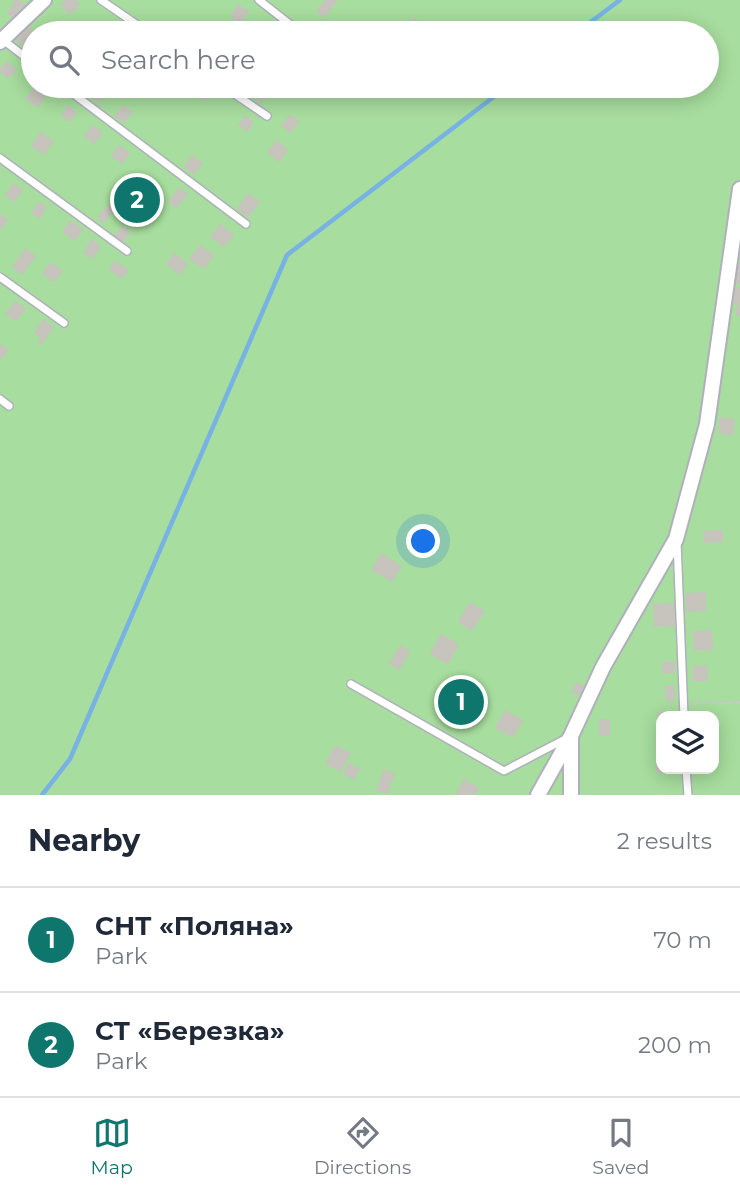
<!DOCTYPE html>
<html lang="en">
<head>
<meta charset="utf-8">
<style>
	:root { --surface:#fff; --page:#f6f6f7; --text:#1f2937; --muted:#747a83; --line:#e0e1e3; --accent:#0f766e }
	body { margin:0; font-family:Montserrat,sans-serif; background:var(--page); color:var(--text) }
	.controls { position:absolute; right:21px; bottom:21px; display:grid; overflow:hidden; border-radius:14px; box-shadow:0 4px 18px #0003 }
	.controls button { width:63px; height:63px; display:grid; place-items:center; padding:0; border:0; border-bottom:2px solid var(--line); background:var(--surface); color:var(--text); font:35px sans-serif }
	.you { position:absolute; left:424px; top:542px; width:24px; height:24px; margin:-18px; border:5px solid #fff; border-radius:50%; background:#1a73e8; box-shadow:0 0 0 10px #1a73e833 }
	.badge { display:grid; place-items:center; width:46px; height:46px; border-radius:50%; background:var(--accent); color:#fff; font-size:23px; font-weight:700 }
	.pin { position:absolute; translate:-50% -50%; border:4px solid #fff; box-shadow:0 2px 7px #0006 }
	.list { margin:0; padding:0; list-style:none }
	h2 { display:flex; justify-content:space-between; align-items:center; height:91px; margin:0; padding:0 28px; font-size:30px }
	h2 small { font-size:23px; font-weight:400; color:var(--muted) }
	.list li { display:grid; grid-template-columns:46px 1fr auto; gap:21px; align-items:center; box-sizing:border-box; height:105px; padding:0 28px; border-top:2px solid var(--line) }
	.list b { display:block; font-size:26px; white-space:nowrap }
	.list p { margin:0; font-size:23px; white-space:nowrap; color:var(--muted) }
	.list em { font-size:23px; font-style:normal; color:var(--muted) }
	.icon { flex:none; width:38px; height:38px; fill:none; stroke:currentColor; stroke-width:2; stroke-linecap:round; stroke-linejoin:round }
	.map { position:relative; flex:none; width:740px; height:795px; overflow:hidden }
	.search { position:absolute; background:var(--surface); box-shadow:0 4px 18px #0003; left:21px; right:21px; top:21px; height:77px; display:flex; align-items:center; gap:18px; box-sizing:border-box; padding:0 24px; border-radius:38px; color:var(--muted); font-size:26px }
	.sheet { height:301px; background:var(--surface) }
	nav { display:flex; justify-content:space-around; align-items:center; box-sizing:border-box; height:98px; border-top:2px solid var(--line); background:var(--surface); font-size:19px; color:var(--muted) }
	nav a { display:grid; justify-items:center; gap:4px }
	nav .on { color:var(--accent) }
	.map>svg:first-child { display:block }
	.green { fill:#a7dd9e; fill-rule:evenodd }
	.lines { fill:none; stroke-linecap:round; stroke-linejoin:round }
	.stream { stroke:#78b2e4; stroke-width:4.5 }
	.building { fill:#c6c4bc }
	.lane-casing { stroke:#b0b0bc; stroke-width:10 }
	.street-casing { stroke:#b0b0bc; stroke-width:18 }
	.path { stroke:#c8c8c8; stroke-width:2.5; stroke-dasharray:5 3.5; stroke-linecap:butt }
	.lane { stroke:#fff; stroke-width:7 }
	.street { stroke:#fff; stroke-width:14 }
</style>
</head>
<body>
<div class="map">
<svg width="740" height="795" viewBox="0 0 740 795">
	<rect width="100%" height="100%" fill="#ebe7dd"/>
	<path class="green" d="M0,0H740V795H0ZM33,33H707V86H33ZM661,716H714V769H661Z"/>
	<g class="lines">
		<path class="stream" d="M576,33L620,0
			M42,795L70,759L287,255L508,86"/>
	</g>
	<path class="building" d="M15,0H19L27,5L18,21L7,14Z
		M65,0H76L80,5L70,15L60,5Z
		M325,0H338L325,18L316,11Z
		M238,4L249,12L240,24L230,16Z
		M413,17L424,26L418,33H400Z
		M174,25L186,33H169Z
		M28,26L35,33H33V37L23,47L15,39Z
		M318,26L326,33H311Z
		M6,61L17,69L9,79L0,72V69Z
		M35,86H39L49,93L37,108L25,99Z
		M94,86H98L106,92L99,103L88,94Z
		M202,86L211,92L204,102L195,95Z
		M257,86H260L269,92L261,103L251,95Z
		M68,105L77,112L70,122L61,115Z
		M123,105L133,112L124,123L114,116Z
		M290,114L299,121L291,133L281,126Z
		M245,115L254,122L247,132L238,125Z
		M92,125L103,132L94,144L84,136Z
		M40,132L54,141L44,155L31,146Z
		M276,140L288,149L279,162L267,153Z
		M119,145L130,153L122,164L111,156Z
		M192,155L203,163L194,175L183,167Z
		M13,183L23,190L15,202L5,195Z
		M179,187L188,194L177,208L168,202Z
		M248,193L260,202L248,218L237,209Z
		M39,201L47,207L40,219L31,213Z
		M108,204L115,209L104,223L97,218Z
		M0,214L8,220L0,231Z
		M70,220L83,229L75,241L62,232Z
		M220,224L234,235L224,247L210,237Z
		M122,226L131,232L123,242L114,236Z
		M92,239L101,246L93,259L83,252Z
		M200,245L214,255L204,269L189,259Z
		M25,248L36,256L22,275L12,267Z
		M174,253L188,263L180,275L166,264Z
		M115,261L129,270L122,279L109,270Z
		M50,262L63,271L54,282L42,274Z
		M735,263L740,264V284L733,283Z
		M733,287L740,288V316L736,315L737,303L731,302Z
		M15,301L26,308L16,322L5,314Z
		M43,319L54,327L41,345L37,342L40,337L34,332Z
		M0,344L9,350L0,361Z
		M720,417L735,419L733,435L718,433Z
		M723,530V542L704,543L703,531Z
		M381,553L402,566L392,582L371,570Z
		M706,592V611L686,612V593Z
		M470,602L485,611L472,631L458,622Z
		M674,603L676,626L654,627L653,604Z
		M712,630L713,650L694,651L693,631Z
		M441,634L459,644L448,665L430,654Z
		M400,645L410,651L400,670L389,664Z
		M675,661V673H662V662Z
		M707,665L708,681H693V666Z
		M576,682L588,688L583,698L571,692Z
		M674,685L675,701H666L665,686Z
		M505,710L523,720L513,738L495,728Z
		M674,711V716H661V726H658V712Z
		M599,719H610V736H599Z
		M335,745L351,753L341,772L325,764Z
		M656,759H661V769H675L676,772L656,773Z
		M348,763L360,768L354,780L343,774Z
		M384,769L395,774L387,794L376,790Z
		M464,779L479,788L475,795H459L456,793Z"/>
	<g class="lines">
		<defs>
			<path id="lane" d="M101,0L149,33
				M259,0L301,33
				M3,40L33,63
				M63,86L246,224
				M223,86L267,116
				M0,158L127,251
				M0,277L64,323
				M0,399L9,406
				M677,542L684,716
				M351,684L504,771L567,738
				M686,769L688,795"/>
			<path id="street" d="M0,42L44,0
				M571,738V795
				M538,795L571,736L603,667L676,539L707,424L740,189"/>
		</defs>
		<use href="#lane" class="lane-casing"/>
		<use href="#street" class="street-casing"/>
		<path class="path" d="M694,703L740,702"/>
		<use href="#lane" class="lane"/>
		<use href="#street" class="street"/>
	</g>
</svg>
<div class="controls">
<button><svg class="icon" aria-label="layers" viewBox="0 0 24 24"><path d="M12 4l9 5-9 5-9-5zM3 14l9 5 9-5"/></svg></button>
</div>
<div class="you"></div>
<div class="pin badge" style="left:461px;top:702px">1</div>
<div class="pin badge" style="left:137px;top:200px">2</div>
<div class="search"><svg class="icon" aria-label="search" viewBox="0 0 24 24"><circle cx="10" cy="10" r="6"/><path d="M15 15l6 6"/></svg>Search here</div>
</div>
<section class="sheet">
<h2>Nearby<small>2 results</small></h2>
<ul class="list">
<li><span class="badge">1</span><div><b>СНТ «Поляна»</b><p>Park</p></div><em>70 m</em></li>
<li><span class="badge">2</span><div><b>СТ «Березка»</b><p>Park</p></div><em>200 m</em></li>
</ul>
</section>
<nav>
<a class="on"><svg class="icon" aria-label="map" viewBox="0 0 24 24"><path d="M3 6l6-2 6 2 6-2v14l-6 2-6-2-6 2zM9 4v14M15 6v14"/></svg>Map</a>
<a><svg class="icon" aria-label="directions" viewBox="0 0 24 24"><path d="M12 3l9 9-9 9-9-9zM9 14v-3h6M13 9l2 2-2 2"/></svg>Directions</a>
<a><svg class="icon" aria-label="saved" viewBox="0 0 24 24"><path d="M7 4h10v16l-5-4-5 4z"/></svg>Saved</a>
</nav>
</body>
</html>
